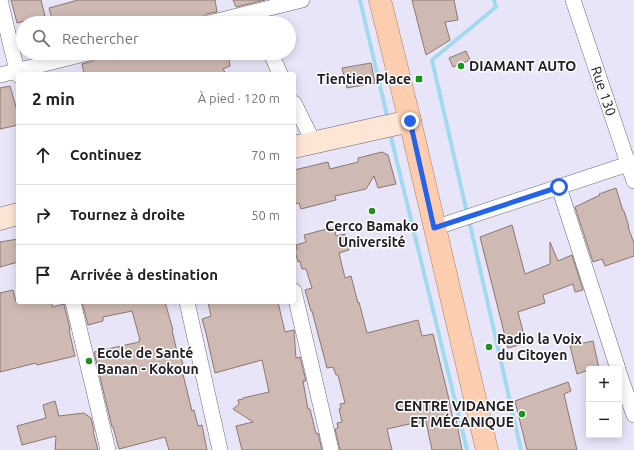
<!DOCTYPE html>
<html lang="fr">
<head>
<meta charset="utf-8">
<style>
	:root { --surface:#fff; --page:#f2f2f2; --text:#202124; --muted:#757577; --line:#e0e0e0 }
	body { margin:0; font-family:Ubuntu,sans-serif; background:var(--page); color:var(--text) }
	.controls { position:absolute; right:12px; bottom:12px; display:grid; overflow:hidden; border-radius:4px; box-shadow:0 2px 10px #0003 }
	.controls button { width:36px; height:36px; display:grid; place-items:center; padding:0; border:0; border-bottom:1px solid var(--line); background:var(--surface); color:var(--text); font:20px sans-serif }
	.stop { position:absolute; width:12px; height:12px; margin:-9px; border:3px solid #2563eb; border-radius:50%; background:#fff }
	.stop.end { background:#2563eb; border-color:#fff; box-shadow:0 1px 4px #0008 }
	.list { margin:0; padding:0; list-style:none }
	h2 { display:flex; justify-content:space-between; align-items:center; height:52px; margin:0; padding:0 16px; font-size:17px }
	h2 small { font-size:13px; font-weight:400; color:var(--muted) }
	.list li { display:grid; grid-template-columns:26px 1fr auto; gap:12px; align-items:center; box-sizing:border-box; height:60px; padding:0 16px; border-top:1px solid var(--line) }
	.list b { display:block; font-size:15px; white-space:nowrap }
	.list em { font-size:13px; font-style:normal; color:var(--muted) }
	.icon { flex:none; width:22px; height:22px; fill:none; stroke:currentColor; stroke-width:2; stroke-linecap:round; stroke-linejoin:round }
	.map { position:relative; flex:none; width:634px; height:450px; overflow:hidden }
	.search { position:absolute; background:var(--surface); box-shadow:0 2px 10px #0003; left:16px; top:16px; width:280px; height:44px; display:flex; align-items:center; gap:10px; box-sizing:border-box; padding:0 14px; border-radius:22px; color:var(--muted); font-size:15px }
	.panel { position:absolute; background:var(--surface); box-shadow:0 2px 10px #0003; left:16px; top:72px; width:280px; height:232px; border-radius:4px }
	.map>svg:first-child { display:block }
	.lines { fill:none; stroke-linecap:round; stroke-linejoin:round }
	.stream { stroke:#a1daef; stroke-width:4 }
	.building { fill:#cfbab3; stroke:#8a7771 }
	.street-casing { stroke:#696575; stroke-width:16 }
	.secondary-casing { stroke:#696575; stroke-width:23 }
	.primary-casing { stroke:#ae7b5c; stroke-width:23 }
	.street { stroke:#fff; stroke-width:15 }
	.secondary { stroke:#fee6d6; stroke-width:22 }
	.primary { stroke:#fccdae; stroke-width:22 }
	.route { stroke:#2563eb; stroke-width:5 }
	.poi-dot { fill:#1c911c; stroke:#fff; stroke-width:1.5 }
	.labels { text-anchor:middle; dominant-baseline:central; stroke-width:3; stroke-linejoin:round; paint-order:stroke }
	.poi-label { font-size:14px; font-weight:bold; fill:#222027; stroke:#fff; text-anchor:start }
	.street-label { font-size:14px; fill:#222027; stroke:#fff }
</style>
</head>
<body>
<div class="map">
<svg width="634" height="450" viewBox="0 0 634 450">
	<rect width="100%" height="100%" fill="#e9e5f8"/>
	<g class="lines">
		<path class="stream" d="M360,0L388,120
			M390,133L467,450
			M467,213L432,60L496,7L494,0
			M469,220L521,450"/>
	</g>
	<path class="building" d="M11,0H41L45,16L17,23Z
		M78,0H215L217,12L206,14L203,17L200,21L191,23H53L49,8Z
		M233,0H265L236,7Z
		M412,0H454L458,20L445,22L450,40L426,55Z
		M466,51L470,60L453,67L449,58Z
		M97,53H111L112,60L147,53H219V56L228,54L230,66L223,69L226,74H84L82,64L90,62L94,60L96,56Z
		M371,63L375,83L347,88L342,68Z
		M10,86L18,114V125L0,129V88Z
		M382,152L388,155L396,184L378,188L374,176L366,189L335,196L336,200L301,209L299,203L294,204V170L328,162L330,169L358,162V158Z
		M616,188L623,211H624L629,227H628L634,243V256L605,266L602,259L593,262L575,207L600,195L599,194Z
		M512,225L525,274L550,264V242L558,261L572,255L583,290L575,292L573,284L543,295L545,303L518,312L526,343L508,348L480,237Z
		M334,227L336,236L345,234L349,250L339,253L345,278L351,276L358,303L359,302L367,333L418,320L422,336L433,334L448,395L453,420L456,419L462,450H432L426,422L414,424V423L387,429L392,450H340L335,429L338,428L337,423L342,422L339,409L341,408L340,404L345,403L338,375H336L333,367L327,368L312,311H311L305,290L312,288L306,269H302L300,261L298,262L295,251L297,250L296,245L306,242L304,235Z
		M18,239V262L0,267V242Z
		M13,290L16,302H51L53,307L64,304L70,329L69,330L75,356L37,365L36,363L0,372V293Z
		M82,302H165L173,330H172L178,356H181L184,370H182L192,411L194,410L198,426L202,425L207,450H169L165,437L119,449L113,427H112L94,352L139,342V340H140L132,311L103,317V321L88,325Z
		M208,302H278L285,332L294,330L296,358L300,357L306,381H303L308,409H310L316,434L318,433L322,450H242L236,426L253,422L233,409L239,404L238,400L243,399V398L269,392L262,360L215,373L206,333L202,319L211,316Z
		M593,341L599,368L589,369V370L577,374L570,346Z
		M568,382L571,391L564,394L577,450H527L515,401Z
		M55,401L59,416L84,413L91,418L94,431H93L98,450H55L56,436L22,445L17,426L46,418L43,405Z"/>
	<g class="lines">
		<defs>
			<g id="street">
				<path d="M0,0L18,75"/>
				<path id="s1" d="M573,0L634,181"/>
				<path d="M209,23L302,0"/>
				<path d="M271,53L280,74"/>
				<path d="M0,75L88,53"/>
				<path d="M294,103L314,143"/>
				<path d="M559,187L618,369"/>
				<path d="M434,228L634,162"/>
				<path d="M294,291L331,450"/>
				<path d="M73,302L108,450"/>
				<path d="M187,302L220,450"/>
				<path d="M619,373L634,415"/>
			</g>
			<path id="secondary" d="M294,147L410,121
				M0,219L18,214"/>
			<path id="primary" d="M380,0L410,121L487,450"/>
		</defs>
		<use href="#street" class="street-casing"/>
		<use href="#secondary" class="secondary-casing"/>
		<use href="#primary" class="primary-casing"/>
		<use href="#street" class="street"/>
		<use href="#secondary" class="secondary"/>
		<use href="#primary" class="primary"/>
	</g>
	<g class="lines">
		<path class="route" d="M410,121L434,228L559,187"/>
	</g>
	<g class="poi-dot">
		<circle cx="461" cy="66" r="4"/>
		<rect x="415" y="75" width="8" height="8" rx="2"/>
		<circle cx="372" cy="211" r="4"/>
		<circle cx="489" cy="347" r="4"/>
		<circle cx="89" cy="361" r="4"/>
		<circle cx="522" cy="414" r="4"/>
	</g>
	<g class="labels">
		<g class="poi-label">
			<text x="469" y="66">DIAMANT AUTO</text>
			<text x="411" y="79" text-anchor="end">Tientien Place</text>
			<text x="372" y="226" text-anchor="middle">Cerco Bamako<tspan x="372" dy="16">Université</tspan></text>
			<text x="497" y="339">Radio la Voix<tspan x="497" dy="16">du Citoyen</tspan></text>
			<text x="97" y="353">Ecole de Santé<tspan x="97" dy="16">Banan - Kokoun</tspan></text>
			<text x="514" y="406" text-anchor="end">CENTRE VIDANGE<tspan x="514" dy="16">ET MÉCANIQUE</tspan></text>
		</g>
		<g class="street-label">
			<text stroke="none"><textPath href="#s1" startOffset="96">Rue 130</textPath></text>
		</g>
	</g>
</svg>
<div class="controls">
<button>+</button>
<button>−</button>
</div>
<div class="stop" style="left:559px;top:187px"></div>
<div class="stop end" style="left:410px;top:121px"></div>
<div class="search"><svg class="icon" aria-label="search" viewBox="0 0 24 24"><circle cx="10" cy="10" r="6"/><path d="M15 15l6 6"/></svg>Rechercher</div>
<section class="panel">
<h2>2 min<small>À pied · 120 m</small></h2>
<ul class="list">
<li><svg class="icon" aria-label="ahead" viewBox="0 0 24 24"><path d="M12 20V5M6 11l6-6 6 6"/></svg><div><b>Continuez</b></div><em>70 m</em></li>
<li><svg class="icon" aria-label="right" viewBox="0 0 24 24"><path d="M7 20v-9h11M14 6l5 5-5 5"/></svg><div><b>Tournez à droite</b></div><em>50 m</em></li>
<li><svg class="icon" aria-label="arrive" viewBox="0 0 24 24"><path d="M6 21V4h12l-3 4 3 4H6"/></svg><div><b>Arrivée à destination</b></div></li>
</ul>
</section>
</div>
</body>
</html>
